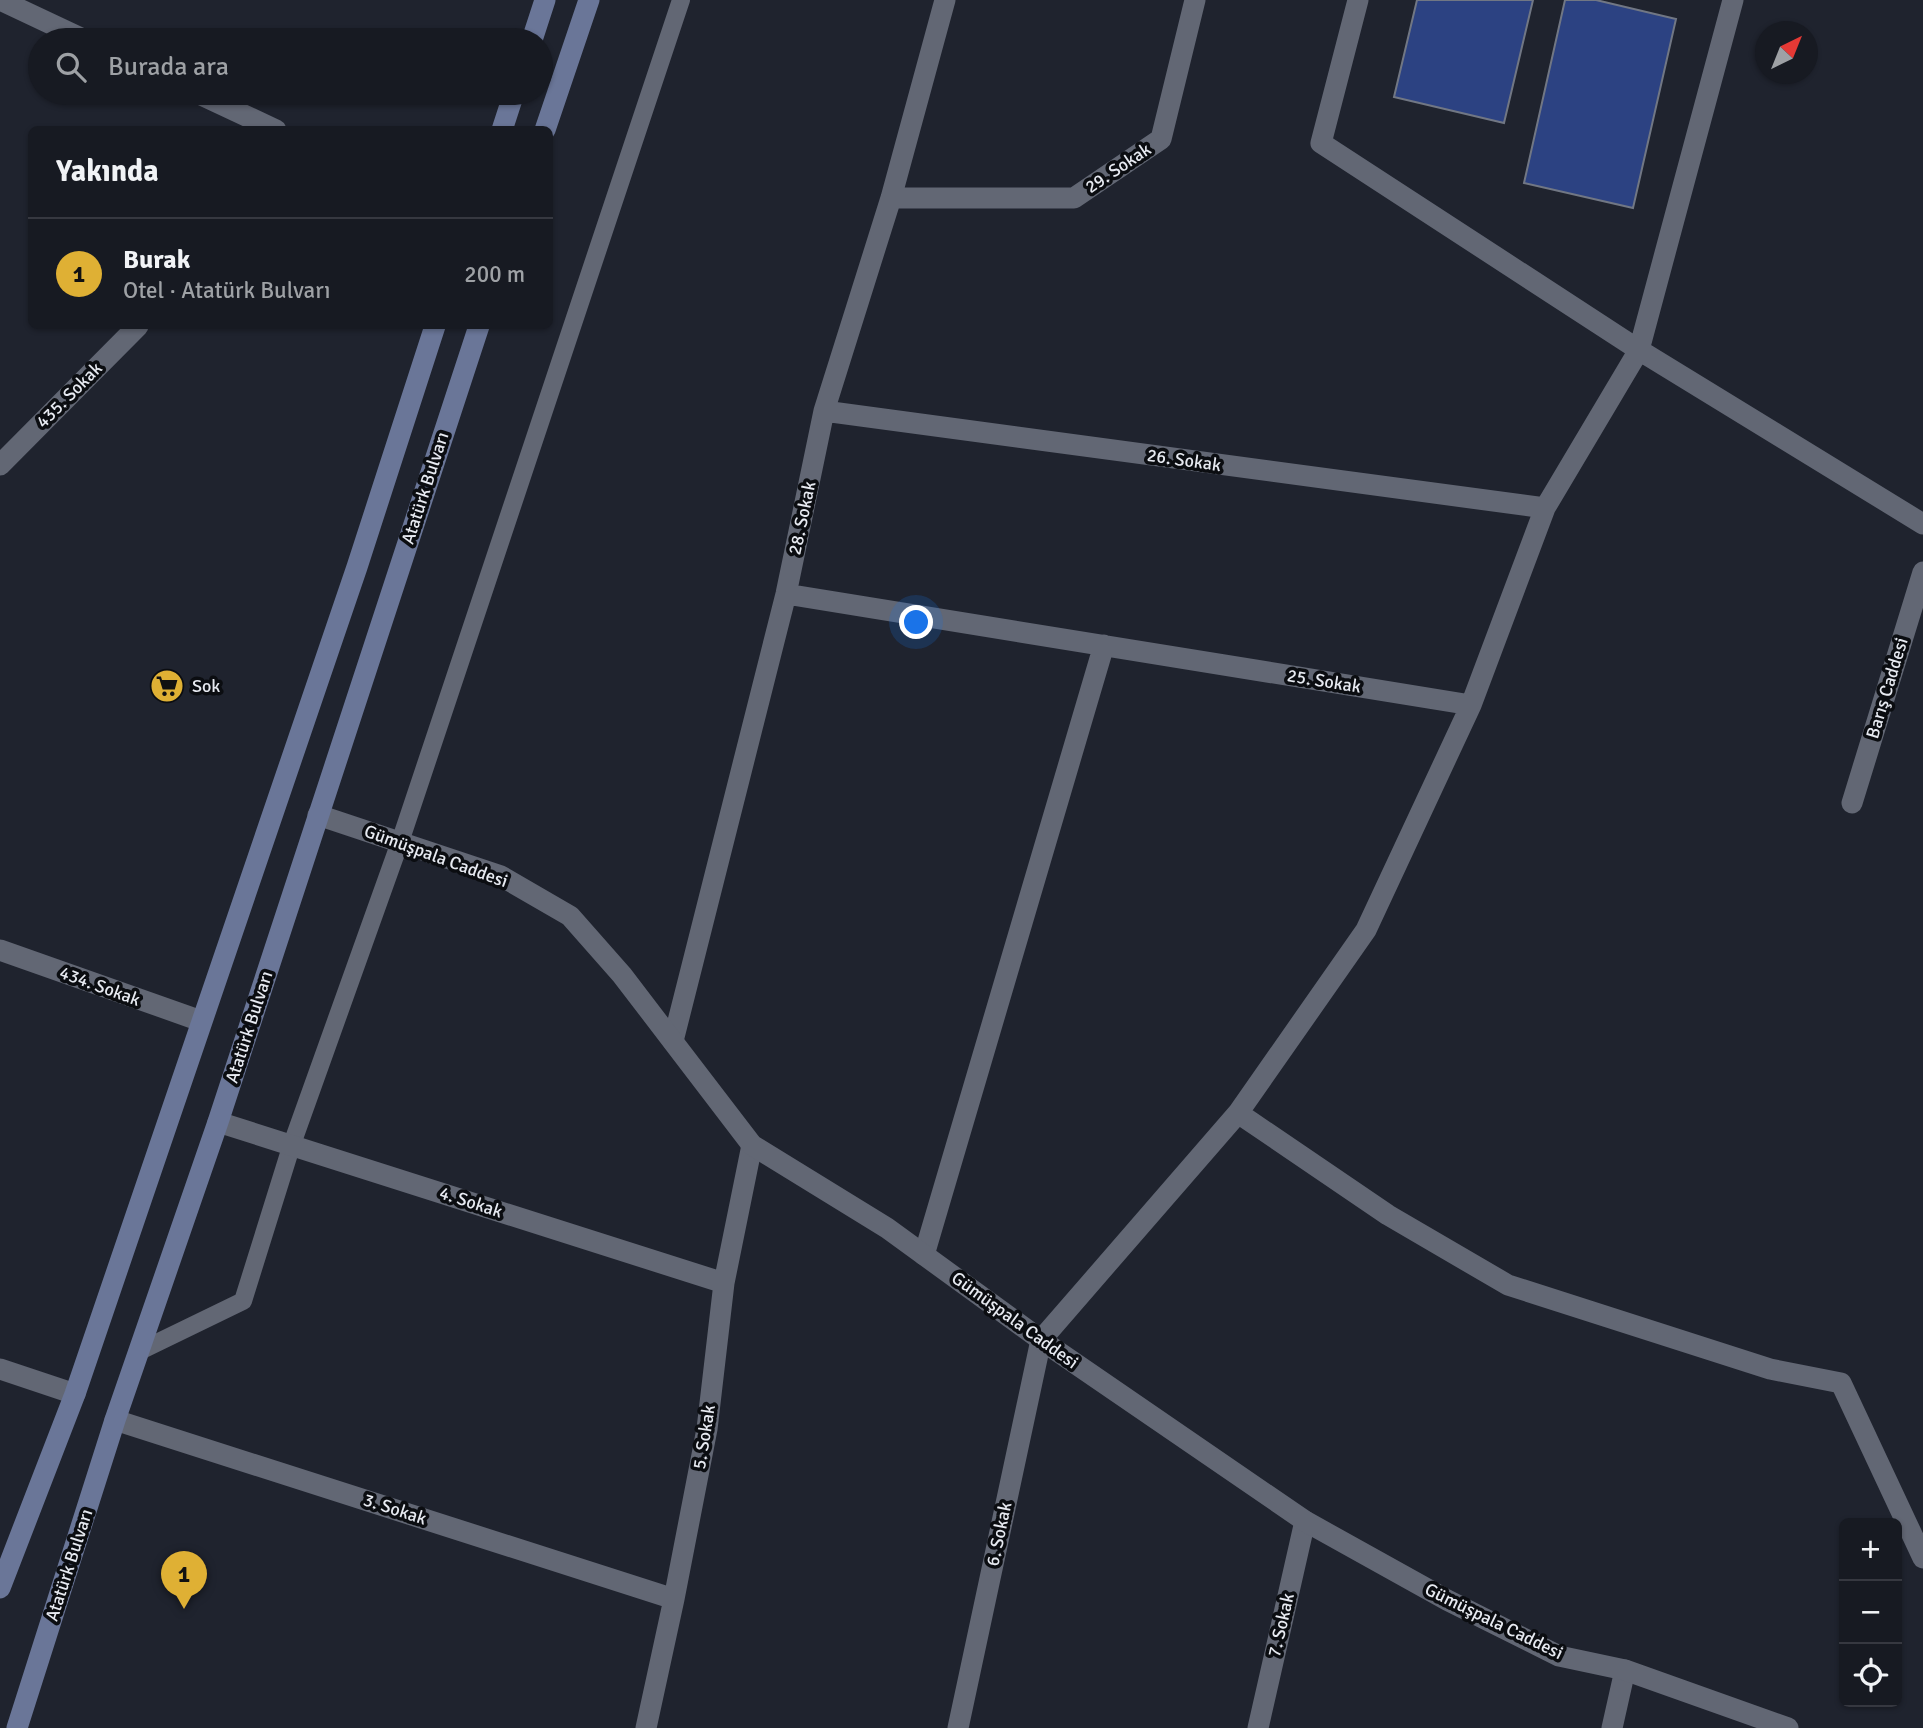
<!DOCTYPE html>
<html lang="tr">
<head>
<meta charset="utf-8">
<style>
	:root { --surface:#171a22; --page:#24272f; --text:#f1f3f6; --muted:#9ea1a5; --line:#363840; --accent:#dfb034 }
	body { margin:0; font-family:Signika,sans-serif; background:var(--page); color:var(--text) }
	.controls { position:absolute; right:21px; bottom:21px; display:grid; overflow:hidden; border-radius:10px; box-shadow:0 2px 5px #0004 }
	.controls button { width:63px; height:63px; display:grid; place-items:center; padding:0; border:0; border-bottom:2px solid var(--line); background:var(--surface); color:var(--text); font:35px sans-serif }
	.compass { position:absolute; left:1755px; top:21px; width:63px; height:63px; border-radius:50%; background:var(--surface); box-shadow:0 2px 5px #0004; rotate:43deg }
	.you { position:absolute; left:917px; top:623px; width:24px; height:24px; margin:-18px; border:5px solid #fff; border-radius:50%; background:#1a73e8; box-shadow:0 0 0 10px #1a73e833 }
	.badge { display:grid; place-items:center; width:46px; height:46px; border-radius:50%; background:var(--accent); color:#111; font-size:23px; font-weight:700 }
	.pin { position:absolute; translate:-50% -58px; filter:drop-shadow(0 2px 4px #0008) }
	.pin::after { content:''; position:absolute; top:37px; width:24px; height:21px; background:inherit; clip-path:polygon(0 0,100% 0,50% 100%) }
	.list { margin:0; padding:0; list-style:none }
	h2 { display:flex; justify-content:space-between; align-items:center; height:91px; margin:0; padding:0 28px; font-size:30px }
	h2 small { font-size:23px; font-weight:400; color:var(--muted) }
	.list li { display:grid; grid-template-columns:46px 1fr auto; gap:21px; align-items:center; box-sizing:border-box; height:112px; padding:0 28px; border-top:2px solid var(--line) }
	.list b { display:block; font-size:26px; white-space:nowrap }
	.list p { margin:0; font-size:23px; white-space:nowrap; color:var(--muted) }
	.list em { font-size:23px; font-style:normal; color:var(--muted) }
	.icon { flex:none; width:38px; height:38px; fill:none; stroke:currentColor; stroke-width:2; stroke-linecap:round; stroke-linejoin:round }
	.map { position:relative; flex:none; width:1923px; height:1728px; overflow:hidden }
	.search { position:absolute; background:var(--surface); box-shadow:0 2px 5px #0004; left:28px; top:28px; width:525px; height:77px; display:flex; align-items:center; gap:18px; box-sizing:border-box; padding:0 24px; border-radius:38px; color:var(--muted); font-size:26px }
	.panel { position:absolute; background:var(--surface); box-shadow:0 2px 5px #0004; left:28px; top:126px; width:525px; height:203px; border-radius:10px }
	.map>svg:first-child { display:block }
	.building { fill:#2c4282; stroke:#717784; stroke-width:2 }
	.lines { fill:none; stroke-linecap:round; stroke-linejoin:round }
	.service { stroke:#626774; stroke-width:18 }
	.minor { stroke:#626774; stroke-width:21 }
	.tertiary { stroke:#626774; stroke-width:21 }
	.secondary { stroke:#6a7698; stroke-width:21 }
	.labels { text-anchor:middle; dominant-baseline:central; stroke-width:7; stroke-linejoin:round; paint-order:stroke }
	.street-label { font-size:18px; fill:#e7eaf1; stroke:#0b0d11 }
	.poi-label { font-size:18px; fill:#e7eaf1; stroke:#0b0d11; text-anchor:start }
</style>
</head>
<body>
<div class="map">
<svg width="1923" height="1728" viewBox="0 0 1923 1728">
	<rect width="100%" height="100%" fill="#1f232e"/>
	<path class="building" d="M1417,0H1533L1504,123L1394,97Z
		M1565,0H1596L1676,19L1633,208L1524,183Z"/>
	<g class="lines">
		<path class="service" d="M140,1351L243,1301L292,1144L400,842L681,0"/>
		<path class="minor" d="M0,0L85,40
			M1358,0L1321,143L1639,350L1923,524
			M197,93L276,130
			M891,198H1074L1161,139L1195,0
			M824,411L1545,508
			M0,465L138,326
			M786,594L1471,705L1545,508L1639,350L1733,0
			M1852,803L1923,572
			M0,950L201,1021
			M673,1041L786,594L824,411L891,198L945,0
			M1238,1113L1388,1215L1508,1285L1770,1369L1841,1383L1923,1558
			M218,1122L724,1283
			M924,1255L1104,645
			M0,1369L75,1394
			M115,1420L674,1599
			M646,1728L674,1599L707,1429L724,1283L752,1145
			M958,1728L1041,1340L1238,1113L1366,930L1471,705
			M1258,1728L1305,1521
			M1612,1728L1625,1670"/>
		<path class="tertiary" d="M318,815L501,876L570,916L622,975L752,1145L887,1228L1041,1340L1305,1521L1447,1600L1559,1656L1625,1670L1788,1728"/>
		<path class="secondary" d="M532,40L545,0
			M502,130L514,93
			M545,130L589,0
			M0,1588L75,1394L357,567L435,326
			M17,1728L115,1420L218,1122L479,326"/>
	</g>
	<defs>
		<symbol id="supermarket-disc" viewBox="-11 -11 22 22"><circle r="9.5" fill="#dfb034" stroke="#0b0d11"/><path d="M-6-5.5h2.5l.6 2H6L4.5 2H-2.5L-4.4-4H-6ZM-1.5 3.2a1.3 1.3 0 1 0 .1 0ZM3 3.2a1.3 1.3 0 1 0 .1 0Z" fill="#111"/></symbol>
	</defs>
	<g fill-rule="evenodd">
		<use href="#supermarket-disc" x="148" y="667" width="38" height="38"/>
	</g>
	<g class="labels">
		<g class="street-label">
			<text transform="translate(1118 168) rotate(-34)">29. Sokak</text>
			<text transform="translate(69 395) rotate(-45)">435. Sokak</text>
			<text transform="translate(1184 460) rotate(8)">26. Sokak</text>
			<text transform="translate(425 488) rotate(-72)">Atatürk Bulvarı</text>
			<text transform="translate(802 518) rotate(-78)">28. Sokak</text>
			<text transform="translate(1324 681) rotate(9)">25. Sokak</text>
			<text transform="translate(1887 688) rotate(-73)">Barış Caddesi</text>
			<text transform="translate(436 856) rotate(20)">Gümüşpala Caddesi</text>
			<text transform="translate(100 986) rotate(20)">434. Sokak</text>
			<text transform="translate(249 1027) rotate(-72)">Atatürk Bulvarı</text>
			<text transform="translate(471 1202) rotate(18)">4. Sokak</text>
			<text transform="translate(1015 1320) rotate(36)">Gümüşpala Caddesi</text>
			<text transform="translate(704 1437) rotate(-81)">5. Sokak</text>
			<text transform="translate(395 1509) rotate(18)">3. Sokak</text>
			<text transform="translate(999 1534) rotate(-78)">6. Sokak</text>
			<text transform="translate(69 1565) rotate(-72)">Atatürk Bulvarı</text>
			<text transform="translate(1494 1621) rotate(26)">Gümüşpala Caddesi</text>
			<text transform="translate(1281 1625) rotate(-77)">7. Sokak</text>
		</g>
		<g class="poi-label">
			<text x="192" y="686">Sok</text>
		</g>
	</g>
</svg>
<div class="controls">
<button>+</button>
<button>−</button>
<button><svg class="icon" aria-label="locate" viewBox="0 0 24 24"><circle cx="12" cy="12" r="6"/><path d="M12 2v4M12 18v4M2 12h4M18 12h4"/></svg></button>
</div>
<svg class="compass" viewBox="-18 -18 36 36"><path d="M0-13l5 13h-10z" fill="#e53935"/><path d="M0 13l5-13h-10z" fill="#9ea1a5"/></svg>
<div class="you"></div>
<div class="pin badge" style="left:184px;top:1609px">1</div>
<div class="search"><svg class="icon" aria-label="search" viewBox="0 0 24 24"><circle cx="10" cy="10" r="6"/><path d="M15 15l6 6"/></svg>Burada ara</div>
<section class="panel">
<h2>Yakında<small></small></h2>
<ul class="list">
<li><span class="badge">1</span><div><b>Burak</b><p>Otel · Atatürk Bulvarı</p></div><em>200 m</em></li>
</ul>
</section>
</div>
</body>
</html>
